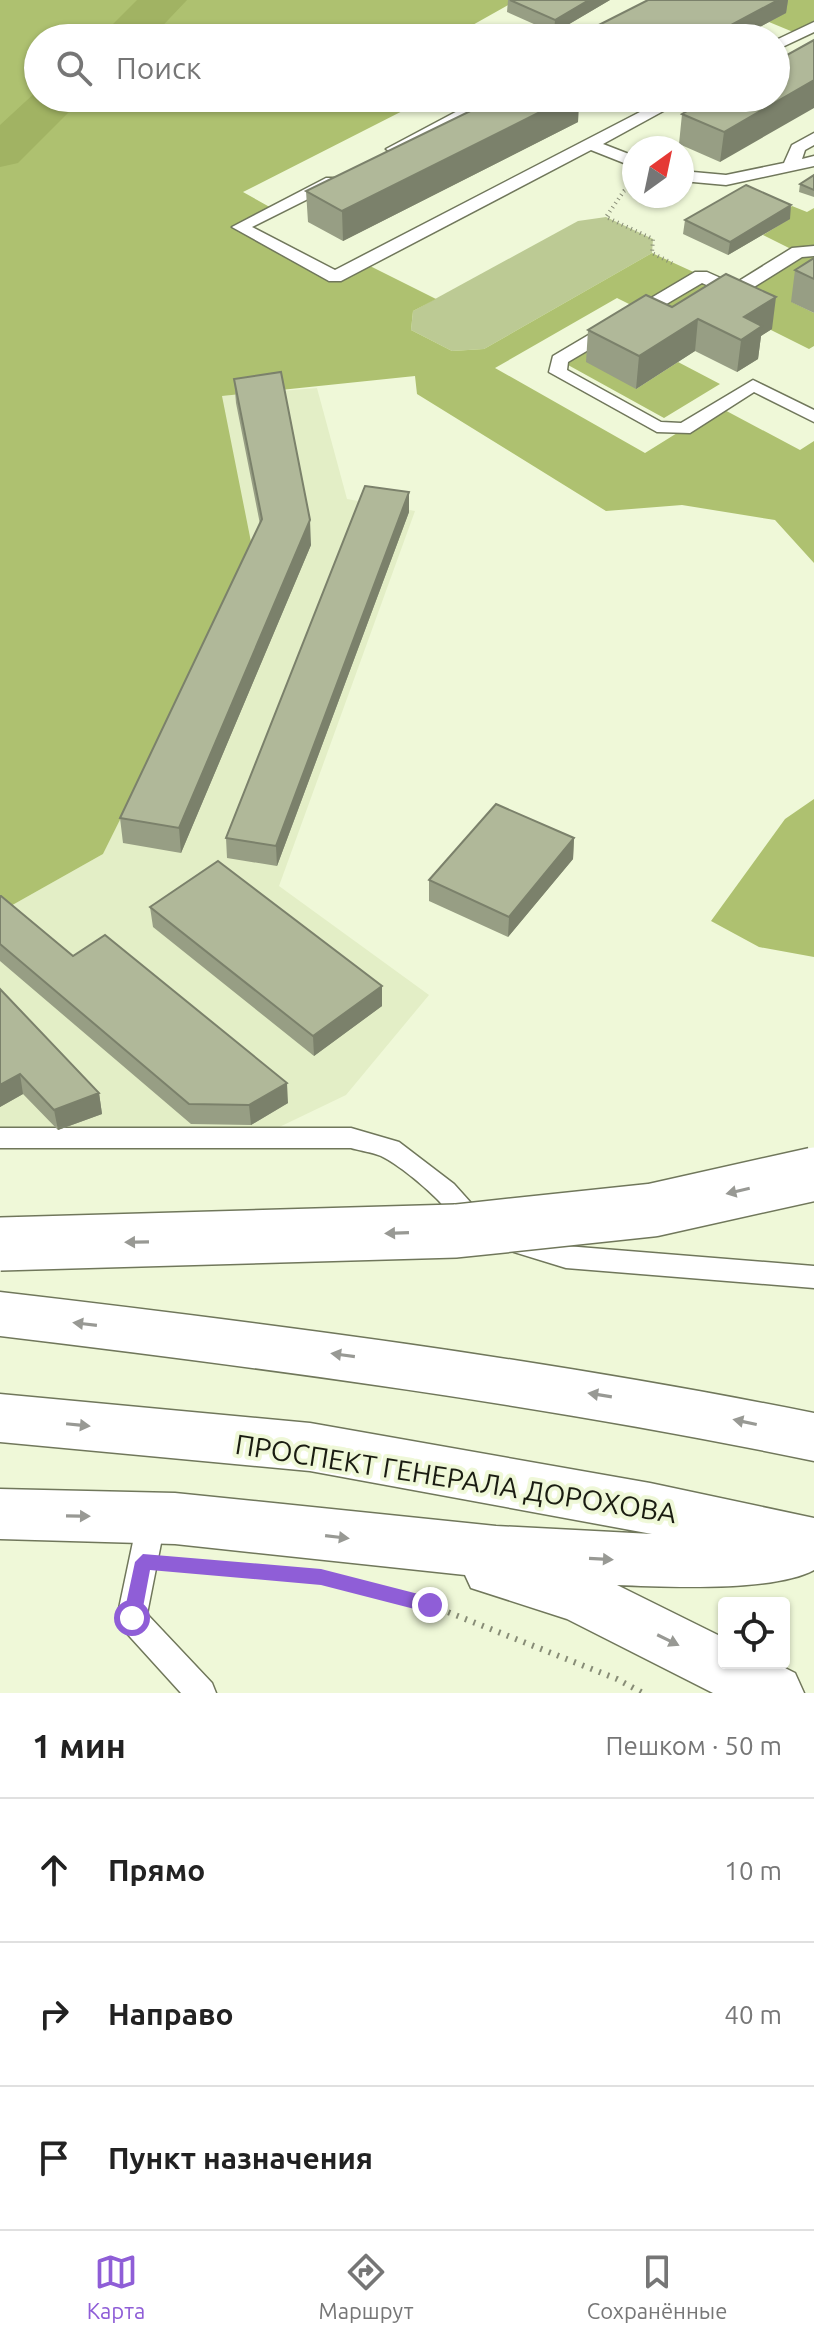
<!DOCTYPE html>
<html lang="ru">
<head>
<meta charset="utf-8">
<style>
	:root { --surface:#fff; --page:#f6f6f6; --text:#222; --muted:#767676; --line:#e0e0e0; --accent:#8f5ed7 }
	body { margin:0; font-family:Ubuntu,sans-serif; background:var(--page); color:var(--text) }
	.controls { position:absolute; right:24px; bottom:24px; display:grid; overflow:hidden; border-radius:8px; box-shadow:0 2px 6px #0004 }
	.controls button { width:72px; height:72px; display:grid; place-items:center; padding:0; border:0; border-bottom:2px solid var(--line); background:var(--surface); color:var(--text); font:40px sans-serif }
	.compass { position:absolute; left:622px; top:136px; width:72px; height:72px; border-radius:50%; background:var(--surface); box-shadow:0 2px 6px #0004; rotate:33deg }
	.stop { position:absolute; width:24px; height:24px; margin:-18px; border:6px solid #8f5ed7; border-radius:50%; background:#fff }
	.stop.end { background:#8f5ed7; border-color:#fff; box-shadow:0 2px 8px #0008 }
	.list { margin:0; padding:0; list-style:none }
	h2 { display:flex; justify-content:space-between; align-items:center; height:104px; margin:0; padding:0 32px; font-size:34px }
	h2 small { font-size:26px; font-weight:400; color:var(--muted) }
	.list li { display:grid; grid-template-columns:52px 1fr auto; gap:24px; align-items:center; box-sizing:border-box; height:144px; padding:0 32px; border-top:2px solid var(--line) }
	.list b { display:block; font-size:30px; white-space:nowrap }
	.list em { font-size:26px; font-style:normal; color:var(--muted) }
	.icon { flex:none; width:44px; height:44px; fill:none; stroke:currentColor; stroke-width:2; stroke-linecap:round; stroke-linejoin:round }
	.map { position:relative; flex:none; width:814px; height:1693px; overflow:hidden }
	.search { position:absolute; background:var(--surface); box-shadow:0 2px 6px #0004; left:24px; right:24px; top:24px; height:88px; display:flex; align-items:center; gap:20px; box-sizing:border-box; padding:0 28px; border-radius:44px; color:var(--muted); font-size:30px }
	.sheet { height:536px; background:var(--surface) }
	nav { display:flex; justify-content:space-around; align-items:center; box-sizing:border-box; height:112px; border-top:2px solid var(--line); background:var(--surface); font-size:22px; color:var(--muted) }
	nav a { display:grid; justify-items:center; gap:4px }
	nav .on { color:var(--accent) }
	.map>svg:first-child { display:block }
	.built { fill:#e3eec6 }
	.green { fill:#bcca94 }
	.forest { fill:#aec170 }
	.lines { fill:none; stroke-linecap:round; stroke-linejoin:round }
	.river { fill:#a1b363; fill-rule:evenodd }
	.lane-casing { stroke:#70775b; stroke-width:3 }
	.secondary-casing { stroke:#70775b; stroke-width:3 }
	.path-far1 { stroke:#878c76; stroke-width:4; stroke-dasharray:1 4; stroke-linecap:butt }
	.path { stroke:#878c76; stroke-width:6; stroke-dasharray:2 7; stroke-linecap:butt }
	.lane { fill:#fff; fill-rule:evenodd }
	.secondary { fill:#fff; fill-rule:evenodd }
	.secondary-bridge-casing { stroke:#70775b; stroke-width:56; stroke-linecap:butt }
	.secondary-bridge { stroke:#fff; stroke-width:53 }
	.wall { fill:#979e84 }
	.shaded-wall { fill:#7b816b }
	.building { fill:#b0b899; stroke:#7b816b; stroke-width:2 }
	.oneway { fill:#989994 }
	.route { fill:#8f5ed7 }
	.labels { text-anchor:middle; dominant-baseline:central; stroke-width:8; stroke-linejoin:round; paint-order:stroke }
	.near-street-label { font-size:28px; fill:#1a1c11; stroke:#eff8d8 }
</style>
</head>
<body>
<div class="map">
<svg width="814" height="1693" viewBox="0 0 814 1693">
	<rect width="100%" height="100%" fill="#eff8d8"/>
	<path class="built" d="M317,388L347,499L415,511L279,886L429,995L346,1095L271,1131L0,1135V912L103,854L252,552L221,396Z"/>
	<path class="green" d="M606,217L653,239L652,253L484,349L452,351L411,330L413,311L578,221Z"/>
	<path class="forest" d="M0,0H517L462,31V38H38V98H428L243,192L275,210L241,227L335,277L364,263L436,299L413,311L411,330L452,351L484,349L652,253L735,291L797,252L763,235L789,219L780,215L792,206L807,212L814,208V287L792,302L814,313V346L809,349L723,306L636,389L678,362L720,384L664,418L559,360L643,311L617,298L495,368L645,453L719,407L800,450L814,441V563L775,520L682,505L606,511L417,394L415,376L222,396L253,552L103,854L0,912Z
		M768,0H814V26L798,34L769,22Z
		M814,799V957L759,947L711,921L785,819Z"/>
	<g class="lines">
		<path class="river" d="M137,0H187L151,38H99Z
			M38,90V98H83L18,163L0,167V125Z"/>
		<defs>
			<path id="lane" d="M814,22V32L776,50V40Z
				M482,98H502L400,152L394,154L386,149Z
				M667,98H687L603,144L634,156V167L591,150L341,281H329L232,227L326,178H338V184L252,227L335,270Z
				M814,133V145L805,150L802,159L814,156V166L726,185L682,181V171L726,175L784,163L792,145Z
				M814,246V256L802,257L741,295H729L702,283L568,362L567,370L661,422L681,423L753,380L814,410V422L754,392L690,433L657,432L549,372L553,356L695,272H707L734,284L792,248Z
				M0,1128H351L399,1142L454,1184L489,1223L485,1230C461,1239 451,1213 437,1199C423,1185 399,1165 381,1156C372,1152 361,1151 351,1148H0Z
				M510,1230L566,1246L814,1266V1288L566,1268L501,1248L497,1241L501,1234Z
				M152,1505L162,1509L166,1518L147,1614L212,1683L216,1693H181L122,1628L117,1618L138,1518L142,1509Z"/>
			<path id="secondary" d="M0,1292C273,1324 545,1359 814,1413V1461C545,1405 273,1369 0,1336Z
				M0,1394L310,1423L650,1483L814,1518V1570C774,1592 666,1587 617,1585L724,1638V1663H775L795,1673L804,1693H713L567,1619L471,1588L465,1575L175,1544L0,1539V1489L175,1493L496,1526L652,1534L310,1471L0,1442Z"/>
		</defs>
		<use href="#lane" class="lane-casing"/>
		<use href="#secondary" class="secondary-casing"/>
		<path class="path-far1" d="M633,185L624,191L606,217L653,239L652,253L672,263"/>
		<path class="path" d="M362,1587L430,1605L617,1679L643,1693"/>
		<use href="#lane" class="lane"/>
		<use href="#secondary" class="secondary"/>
		<defs>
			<path id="secondary-bridge" d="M0,1244L456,1231L653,1210L814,1174"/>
		</defs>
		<use href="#secondary-bridge" class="secondary-bridge-casing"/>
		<use href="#secondary-bridge" class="secondary-bridge"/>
	</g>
	<path class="wall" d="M508,0H610L554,33L507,12Z
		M648,0H788L786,13L739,38H585V32Z
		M497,98H579L578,122L343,241L308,222L306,191Z
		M776,98L720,162L679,144L682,114Z
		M814,175V197L799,192L800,184Z
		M790,219L728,255L683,234L685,220Z
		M814,258V313L791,302L795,270Z
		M672,307L772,329L761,336L758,359L737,372L695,351L636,389L586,362L588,330Z
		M234,379L311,545L181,853L123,843L120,818L260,524L236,403Z
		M409,492V512L277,866L227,858L226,838Z
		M574,838L573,859L508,937L429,901V880Z
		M0,896L73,956L288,1103L251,1125L191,1124L0,961Z
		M150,907L382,986V1006L314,1056L153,927Z
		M0,989L99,1093L102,1114L58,1130L23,1094L0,1107Z"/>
	<path class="shaded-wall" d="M589,0H610L554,33L555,20Z
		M778,0H788L786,13L739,38H707Z
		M814,80V108L720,162L724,132Z
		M568,98H579L578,122L343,241L342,211Z
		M791,205L790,219L728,255L730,242Z
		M776,297L772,329L761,336L758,359L737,372L744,317Z
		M698,319L695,351L636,389L639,356Z
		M409,492V512L277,866L276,846Z
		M310,520L311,545L181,853L179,828Z
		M574,838L573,859L508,937L509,917Z
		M382,986V1006L314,1056L313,1036Z
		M20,1074L23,1094L0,1107V1085Z
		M287,1083L288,1103L251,1125L249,1105Z
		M99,1093L102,1114L58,1130L54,1110Z"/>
	<path class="building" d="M510,0H589L555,20Z
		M648,0H778L707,38H600L585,32Z
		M814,40V80L724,132L682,114L710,98H776V61Z
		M497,98H568L342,211L306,191Z
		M814,175V190L800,184Z
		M746,185L791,205L730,242L685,220Z
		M814,258V279L795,270Z
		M726,274L776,297L744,317L762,326L741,340L698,319L639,356L588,330L646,295L672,307Z
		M281,372L310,520L179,828L120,818L262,519L234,379Z
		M365,486L409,492L276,846L226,838Z
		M496,804L574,838L509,917L429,880Z
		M218,861L382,986L313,1036L150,907Z
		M0,896H1L73,956L105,935L287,1083L249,1105L189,1104L0,944Z
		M0,989L99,1093L54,1110L20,1074L0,1085Z"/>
	<defs><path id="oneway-solid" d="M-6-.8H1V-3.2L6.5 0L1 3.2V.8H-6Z" transform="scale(2)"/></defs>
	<g class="oneway">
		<use href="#oneway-solid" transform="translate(738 1191) rotate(167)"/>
		<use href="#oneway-solid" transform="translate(397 1233) rotate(178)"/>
		<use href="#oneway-solid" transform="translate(137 1242) rotate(179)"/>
		<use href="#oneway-solid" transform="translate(85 1324) rotate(-173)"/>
		<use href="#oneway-solid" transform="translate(343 1355) rotate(-172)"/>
		<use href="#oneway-solid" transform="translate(600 1395) rotate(-171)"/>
		<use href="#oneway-solid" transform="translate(745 1422) rotate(-168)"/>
		<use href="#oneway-solid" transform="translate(78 1425) rotate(6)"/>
		<use href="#oneway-solid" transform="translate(78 1516) rotate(1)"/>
		<use href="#oneway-solid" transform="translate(337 1537) rotate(7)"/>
		<use href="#oneway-solid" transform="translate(601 1559) rotate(3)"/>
		<use href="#oneway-solid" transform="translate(668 1640) rotate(26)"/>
	</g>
	<path class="route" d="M143,1554L321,1569L430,1597L436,1599L438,1605L436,1610L430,1613L321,1585L150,1570L141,1618L138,1624L132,1626L126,1624L123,1618L135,1562Z"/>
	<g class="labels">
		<g class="near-street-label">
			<text transform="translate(456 1478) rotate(9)">ПРОСПЕКТ ГЕНЕРАЛА ДОРОХОВА</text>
		</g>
	</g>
</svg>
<div class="controls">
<button><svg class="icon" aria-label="locate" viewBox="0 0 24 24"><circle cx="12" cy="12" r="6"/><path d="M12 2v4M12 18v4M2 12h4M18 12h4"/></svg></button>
</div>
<svg class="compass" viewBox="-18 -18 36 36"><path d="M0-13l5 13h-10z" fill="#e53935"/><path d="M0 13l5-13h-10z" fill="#767676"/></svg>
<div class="stop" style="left:132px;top:1618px"></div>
<div class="stop end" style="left:430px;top:1605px"></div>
<div class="search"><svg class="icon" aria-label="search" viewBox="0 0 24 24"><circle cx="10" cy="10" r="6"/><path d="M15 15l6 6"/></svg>Поиск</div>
</div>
<section class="sheet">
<h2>1 мин<small>Пешком · 50 m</small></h2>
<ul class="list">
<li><svg class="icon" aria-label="ahead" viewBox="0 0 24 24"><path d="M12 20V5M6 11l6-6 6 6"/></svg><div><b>Прямо</b></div><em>10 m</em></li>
<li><svg class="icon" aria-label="right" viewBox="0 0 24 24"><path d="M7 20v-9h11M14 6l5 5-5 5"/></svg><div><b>Направо</b></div><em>40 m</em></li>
<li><svg class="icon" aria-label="arrive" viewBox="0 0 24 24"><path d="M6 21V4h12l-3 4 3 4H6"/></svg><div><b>Пункт назначения</b></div></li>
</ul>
</section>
<nav>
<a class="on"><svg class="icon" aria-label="map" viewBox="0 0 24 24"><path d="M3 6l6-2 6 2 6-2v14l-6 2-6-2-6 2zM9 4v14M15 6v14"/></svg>Карта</a>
<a><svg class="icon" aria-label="directions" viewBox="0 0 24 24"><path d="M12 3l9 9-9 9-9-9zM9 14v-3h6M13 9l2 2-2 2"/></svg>Маршрут</a>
<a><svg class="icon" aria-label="saved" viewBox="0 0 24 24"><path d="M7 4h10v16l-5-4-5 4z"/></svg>Сохранённые</a>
</nav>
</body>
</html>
